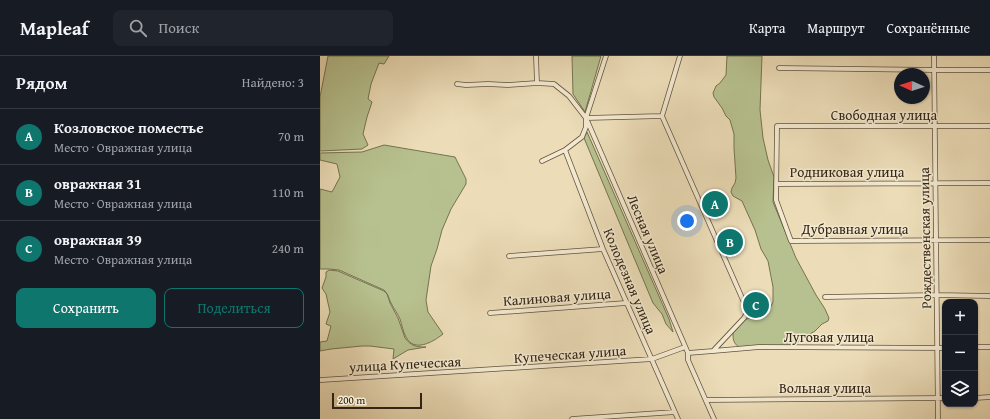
<!DOCTYPE html>
<html lang="ru">
<head>
<meta charset="utf-8">
<style>
	:root { --surface:#171b24; --page:#20242c; --text:#f1f3f6; --muted:#9ea1a6; --line:#363941; --accent:#0f766e }
	body { margin:0; font-family:"Gentium Book Plus",serif; background:var(--page); color:var(--text) }
	.controls { position:absolute; right:12px; bottom:12px; display:grid; overflow:hidden; border-radius:8px; box-shadow:0 1px 3px #0004 }
	.controls button { width:36px; height:36px; display:grid; place-items:center; padding:0; border:0; border-bottom:1px solid var(--line); background:var(--surface); color:var(--text); font:20px sans-serif }
	.compass { position:absolute; left:574px; top:12px; width:36px; height:36px; border-radius:50%; background:var(--surface); box-shadow:0 1px 3px #0004; rotate:273deg }
	.scale { position:absolute; left:12px; bottom:10px; width:90px; box-sizing:border-box; padding-left:4px; border:2px solid #332512; border-top:0; font-size:11px; line-height:14px; white-space:nowrap; color:#332512; -webkit-text-stroke:3px #f3e9d1; paint-order:stroke }
	.you { position:absolute; left:367px; top:165px; width:14px; height:14px; margin:-10px; border:3px solid #fff; border-radius:50%; background:#1a73e8; box-shadow:0 0 0 6px #1a73e833 }
	.badge { display:grid; place-items:center; width:26px; height:26px; border-radius:50%; background:var(--accent); color:#fff; font-size:13px; font-weight:700 }
	.pin { position:absolute; translate:-50% -50%; border:2px solid #fff; box-shadow:0 1px 4px #0006 }
	.list { margin:0; padding:0; list-style:none }
	h2 { display:flex; justify-content:space-between; align-items:center; height:52px; margin:0; padding:0 16px; font-size:17px }
	h2 small { font-size:13px; font-weight:400; color:var(--muted) }
	.list li { display:grid; grid-template-columns:26px 1fr auto; gap:12px; align-items:center; box-sizing:border-box; height:56px; padding:0 16px; border-top:1px solid var(--line) }
	.list b { display:block; font-size:15px; white-space:nowrap }
	.list p { margin:0; font-size:13px; white-space:nowrap; color:var(--muted) }
	.list em { font-size:13px; font-style:normal; color:var(--muted) }
	.actions { display:flex; gap:8px; padding:12px 16px }
	.actions a { flex:1; padding:9px 0; border:1px solid var(--accent); border-radius:8px; text-align:center; font-size:14px; color:var(--accent) }
	.actions .main { background:var(--accent); color:#fff }
	.icon { flex:none; width:22px; height:22px; fill:none; stroke:currentColor; stroke-width:2; stroke-linecap:round; stroke-linejoin:round }
	.map { position:relative; flex:none; width:670px; height:363px; overflow:hidden }
	header { display:flex; align-items:center; gap:24px; box-sizing:border-box; height:56px; padding:0 20px; background:var(--surface); border-bottom:1px solid var(--line) }
	header strong { font-size:19px }
	nav { display:flex; gap:22px; margin-inline-start:auto; font-size:14px }
	.search { width:280px; height:36px; background:var(--page); display:flex; align-items:center; gap:10px; box-sizing:border-box; padding:0 14px; border-radius:8px; color:var(--muted); font-size:15px }
	main { display:flex }
	aside { flex:1; background:var(--surface) }
	.map>svg:first-child { display:block }
	.green { fill:#b7c18f; stroke:#757350 }
	.lines { fill:none; stroke-linecap:round; stroke-linejoin:round }
	.minor-casing { stroke:#61533c; stroke-width:5.5 }
	.minor { stroke:#f3e9d1; stroke-width:4 }
	.labels { text-anchor:middle; dominant-baseline:central; stroke-width:3; stroke-linejoin:round; paint-order:stroke }
	.street-label { font-size:14px; fill:#332512; stroke:#f3e9d1 }
</style>
</head>
<body>
<header>
<strong>Mapleaf</strong>
<div class="search"><svg class="icon" aria-label="search" viewBox="0 0 24 24"><circle cx="10" cy="10" r="6"/><path d="M15 15l6 6"/></svg>Поиск</div>
<nav><a>Карта</a><a>Маршрут</a><a>Сохранённые</a></nav>
</header>
<main>
<aside>
<h2>Рядом<small>Найдено: 3</small></h2>
<ul class="list">
<li><span class="badge">A</span><div><b>Козловское поместье</b><p>Место · Овражная улица</p></div><em>70 m</em></li>
<li><span class="badge">B</span><div><b>овражная 31</b><p>Место · Овражная улица</p></div><em>110 m</em></li>
<li><span class="badge">C</span><div><b>овражная 39</b><p>Место · Овражная улица</p></div><em>240 m</em></li>
</ul>
<div class="actions"><a class="main">Сохранить</a><a>Поделиться</a></div>
</aside>
<div class="map">
<svg width="670" height="363" viewBox="0 0 670 363">
	<rect width="100%" height="100%" fill="#ecddb8"/>
	<filter id="stains"><feTurbulence type="fractalNoise" baseFrequency=".005" numOctaves="4"/><feColorMatrix values="0 0 0 0 .2 0 0 0 0 .09 0 0 0 0 .02 0 0 0 .5 -.17"/></filter>
	<radialGradient id="worn" r=".72"><stop offset=".6" stop-color="#630" stop-opacity="0"/><stop offset="1" stop-color="#630" stop-opacity=".3"/></radialGradient>
	<path class="green" d="M8,0H69L64,8L59,7L51,28L48,43L52,46L47,61L43,78L48,89L42,93L0,95V41Z
		M252,0H281L265,56L253,38Z
		M407,0H442L440,54L443,82L448,104L454,121L453,146L476,202L496,239L505,253L509,262L508,265L502,268L495,275L483,282L474,289L419,291C413,287 413,283 413,276L424,264L445,256L450,252L453,246V231L448,205L441,193L435,174L422,145L413,140L411,136L412,132L415,127L416,122L414,92V78L410,64L406,60L402,52L394,41L393,37L396,30L400,27L406,19Z
		M267,76L349,263L353,276L346,268L342,258L333,247L264,82Z
		M64,89L135,101L146,123V128L131,153L122,174L117,193L111,210L106,244L108,256L123,278C113,286 94,297 86,281C83,276 82,269 80,263C78,258 74,253 71,247C68,241 69,239 64,234L19,214L9,213H0V133L12,136L20,121L17,108L0,104V97L42,96Z
		M9,214L18,215L64,235L67,238L70,247L78,262L85,282C91,290 96,291 106,291L88,294L73,303L74,293L50,290H42L11,293L0,295V286L7,285L11,270L6,268L10,256L6,238L2,232L6,221V216Z"/>
	<g class="lines">
		<defs>
			<path id="minor" d="M216,0L217,27
				M614,0L618,363
				M459,12L615,14H670
				M137,28L146,29L168,28L188,29L217,27L234,28L249,40L266,62L368,297V304L394,363
				M342,60L360,0
				M266,62L342,60L426,251L427,257L424,262L393,295L368,297
				M670,70H457L456,144L471,185L670,184
				M245,94L283,193L358,363
				M222,105L245,94L262,81L266,71V62L286,0
				M456,128L670,127
				M189,200L283,193
				M505,241L617,239L670,240
				M170,257L306,247
				M655,291H670
				M393,295L439,291L625,292
				M1,324L332,303L365,291
				M655,342L670,341
				M386,344L625,342
				M252,363L355,356"/>
		</defs>
		<use href="#minor" class="minor-casing"/>
		<use href="#minor" class="minor"/>
	</g>
	<g class="labels">
		<g class="street-label">
			<text x="564" y="59">Свободная улица</text>
			<text x="527" y="116">Родниковая улица</text>
			<text x="535" y="173">Дубравная улица</text>
			<text transform="translate(328 178) rotate(67)">Лесная улица</text>
			<text transform="translate(605 182) rotate(-91)">Рождественская улица</text>
			<text transform="translate(310 225) rotate(67)">Колодезная улица</text>
			<text transform="translate(237 241) rotate(-4)">Калиновая улица</text>
			<text x="509" y="281">Луговая улица</text>
			<text transform="translate(250 298) rotate(-4)">Купеческая улица</text>
			<text transform="translate(85 308) rotate(-3)">улица Купеческая</text>
			<text x="505" y="332">Вольная улица</text>
		</g>
	</g>
	<rect width="100%" height="100%" filter="url(#stains)"/>
	<rect width="100%" height="100%" fill="url(#worn)"/>
</svg>
<div class="controls">
<button>+</button>
<button>−</button>
<button><svg class="icon" aria-label="layers" viewBox="0 0 24 24"><path d="M12 4l9 5-9 5-9-5zM3 14l9 5 9-5"/></svg></button>
</div>
<svg class="compass" viewBox="-18 -18 36 36"><path d="M0-13l5 13h-10z" fill="#e53935"/><path d="M0 13l5-13h-10z" fill="#9ea1a6"/></svg>
<div class="scale">200 m</div>
<div class="you"></div>
<div class="pin badge" style="left:395px;top:148px">A</div>
<div class="pin badge" style="left:410px;top:186px">B</div>
<div class="pin badge" style="left:436px;top:249px">C</div>
</div>
</main>
</body>
</html>
